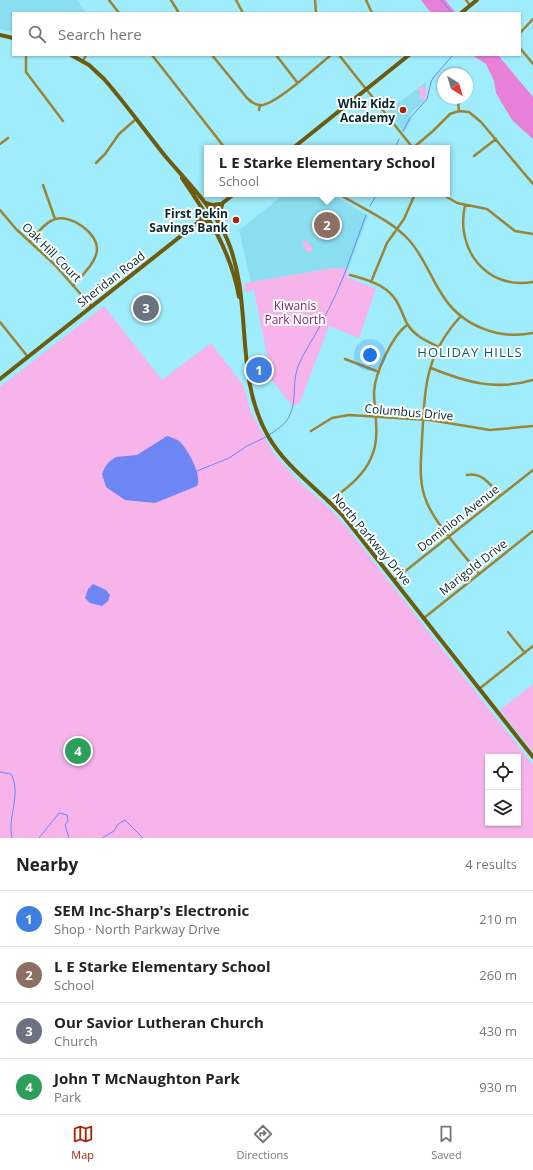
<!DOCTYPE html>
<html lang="en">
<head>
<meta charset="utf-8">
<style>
	:root { --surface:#fff; --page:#f2f2f2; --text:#222; --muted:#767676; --line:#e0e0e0; --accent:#ae2105 }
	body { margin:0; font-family:"Open Sans",sans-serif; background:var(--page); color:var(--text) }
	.controls { position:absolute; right:12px; bottom:12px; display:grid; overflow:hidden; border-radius:0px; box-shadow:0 1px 3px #0004 }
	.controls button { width:36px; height:36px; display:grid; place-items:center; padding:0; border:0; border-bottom:1px solid var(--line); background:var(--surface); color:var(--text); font:20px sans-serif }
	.compass { position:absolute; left:437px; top:68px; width:36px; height:36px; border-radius:50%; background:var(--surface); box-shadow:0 1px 3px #0004; rotate:142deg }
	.you { position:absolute; left:370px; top:355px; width:14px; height:14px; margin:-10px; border:3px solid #fff; border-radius:50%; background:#1a73e8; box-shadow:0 0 0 6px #1a73e833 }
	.badge { display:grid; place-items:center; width:26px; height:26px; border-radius:50%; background:var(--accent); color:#fff; font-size:13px; font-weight:700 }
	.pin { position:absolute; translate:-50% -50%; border:2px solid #fff; box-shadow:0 1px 4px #0006 }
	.popup { position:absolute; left:204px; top:145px; width:246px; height:52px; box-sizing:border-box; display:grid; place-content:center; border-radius:0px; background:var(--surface); filter:drop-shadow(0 1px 3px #0005); font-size:13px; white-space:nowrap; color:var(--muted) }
	.popup b { font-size:15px; color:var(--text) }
	.popup::after { content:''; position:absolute; left:50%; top:100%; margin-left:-8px; border:8px solid transparent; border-top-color:var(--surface) }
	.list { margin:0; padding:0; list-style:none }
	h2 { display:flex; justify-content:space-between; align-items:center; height:52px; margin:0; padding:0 16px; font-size:17px }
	h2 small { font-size:13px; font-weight:400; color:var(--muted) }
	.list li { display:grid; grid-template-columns:26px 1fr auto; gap:12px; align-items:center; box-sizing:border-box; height:56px; padding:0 16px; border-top:1px solid var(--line) }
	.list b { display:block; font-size:15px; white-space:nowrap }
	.list p { margin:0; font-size:13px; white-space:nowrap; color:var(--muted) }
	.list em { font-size:13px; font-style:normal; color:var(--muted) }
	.icon { flex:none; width:22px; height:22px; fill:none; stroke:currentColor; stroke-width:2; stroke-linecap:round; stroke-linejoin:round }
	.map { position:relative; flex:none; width:533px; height:838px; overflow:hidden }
	.search { position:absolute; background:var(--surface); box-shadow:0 1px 3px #0004; left:12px; right:12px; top:12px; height:44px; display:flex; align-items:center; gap:10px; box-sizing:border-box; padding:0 14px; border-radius:0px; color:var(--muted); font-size:15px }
	.sheet { height:276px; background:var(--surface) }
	nav { display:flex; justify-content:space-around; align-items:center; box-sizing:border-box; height:56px; border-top:1px solid var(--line); background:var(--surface); font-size:11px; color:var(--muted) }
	nav a { display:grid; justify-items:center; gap:2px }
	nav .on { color:var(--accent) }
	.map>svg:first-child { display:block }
	.built { fill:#8adef0 }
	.green { fill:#f6b4eb; fill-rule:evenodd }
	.forest { fill:#e780d9 }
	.water { fill:#6e85f4 }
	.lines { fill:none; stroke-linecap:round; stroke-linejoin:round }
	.stream { stroke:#6e85f4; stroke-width:1 }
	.street { stroke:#9c8435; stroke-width:2.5 }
	.secondary { stroke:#6f5b0d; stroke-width:4 }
	.poi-dot { fill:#ae2105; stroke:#fff; stroke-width:1.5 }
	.labels { text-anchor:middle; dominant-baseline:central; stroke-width:4; stroke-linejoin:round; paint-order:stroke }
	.poi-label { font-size:12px; font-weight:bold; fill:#03252b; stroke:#fff; text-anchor:end }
	.street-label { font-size:12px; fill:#03252b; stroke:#fff }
	.park-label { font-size:12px; fill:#7b1f72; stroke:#fff }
	.neighbourhood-label { font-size:13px; letter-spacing:1px; fill:#026270; stroke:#fff }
</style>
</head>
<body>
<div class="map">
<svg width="533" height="838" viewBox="0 0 533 838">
	<rect width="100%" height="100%" fill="#9fecfc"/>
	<path class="built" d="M0,0H77L87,13H13V32L0,29Z
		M426,82V99L409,115L412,120L404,133L387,112Z
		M285,194H332L368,216L348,269L333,268L251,282L239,230Z"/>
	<path class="green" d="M422,85L424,88L426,87V99H420V92L418,88Z
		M306,240L313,249L308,253L303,246L304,245L302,243Z
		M333,268L348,269L347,277L376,289L359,338L329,326L300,402L293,407L272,380L254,290L245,292V283Z
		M104,306L162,380L211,343L243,385L251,412L272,451L296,479L329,508L344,524L533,765V838H0V387ZM488,757H518V823H488Z
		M533,684V752L500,710Z"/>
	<path class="forest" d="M421,0H445L456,13H431Z
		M472,55H498L533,97V139L512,120L496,93L494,81L486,64Z"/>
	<path class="water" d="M167,436C171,437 176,439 179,441C187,448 203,476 197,486L155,503L125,500L106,487L102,474L105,467L109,462L116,457L137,455Z
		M93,584L106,590L110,595L108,601L102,606L90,603L85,598L88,589Z"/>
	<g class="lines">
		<path class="stream" d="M441,0L452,13
			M403,131L410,118L427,99L431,82L433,78L453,55
			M395,148L399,139
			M370,206L377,194
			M269,435C276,430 284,426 289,417C298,400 291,381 299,364C305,350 314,338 321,324C326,315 331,304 336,294C348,268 356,241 366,215
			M197,471L229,458L247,446L266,437
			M0,772L11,774C22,795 7,816 12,838
			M39,838L59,813L67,815L68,821L65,825L69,838
			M102,838L114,831L118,824L125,820L143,838"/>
		<path class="street" d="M109,0L119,13
			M171,0L179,13
			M236,0L243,13
			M315,0L316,13
			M366,0L372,13
			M466,0L470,5
			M520,33L533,19
			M520,48L533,64
			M26,55V72L63,121
			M152,55L225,148
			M212,55L247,98C251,102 257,106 263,105C279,102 317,66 331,55
			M276,55L297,82
			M339,55L413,148
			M83,61L86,55
			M458,102L459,111
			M259,110L260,105
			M0,144L8,138
			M413,148L433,131L450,114L459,111L469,112L481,122L533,184
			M474,156L496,139
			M96,163L105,154L119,134L136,119
			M43,185L55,219
			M339,194C363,209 389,219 408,239C424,256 430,277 443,296C462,326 499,340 533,333
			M442,194L457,203L487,209L515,231L533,234
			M465,205C455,249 486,290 533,282
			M0,210L16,229L55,265L92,307
			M30,242C37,234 44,223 55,219C71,214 98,233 97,250C96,263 81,276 73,286
			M350,275C364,279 380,283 390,293C398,300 400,308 404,317C410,334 424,340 439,347
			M371,282L387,243L404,219L415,194
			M461,316C424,356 425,389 422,440C421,462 418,482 427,503C437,526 463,553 479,574
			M0,322L28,357
			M345,359L379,372
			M431,368C465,382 496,391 533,380
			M311,431L332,418L349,415L430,420L490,430L533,426
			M467,475C482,472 491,485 500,496
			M330,501C345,489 363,477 371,458C381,437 374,413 374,392C375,373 392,336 407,325
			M394,580L533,470
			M424,618L533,531
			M508,632L525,653
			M479,689L533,646"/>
		<path class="secondary" d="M461,13L477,0
			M0,35L13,38
			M71,55L89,65L104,79C126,104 145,131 166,157C188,183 213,207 227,239C254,302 233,375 268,436C287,469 319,489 344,517L533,757
			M293,148L409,55
			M182,178C208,216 231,251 239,297
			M206,203L212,205L220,204
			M198,222L201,216L202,208
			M219,222V214L222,205
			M199,223L206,222L213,225
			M0,379L234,194"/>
	</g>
	<g class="poi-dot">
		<circle cx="403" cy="110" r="4"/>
		<circle cx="236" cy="220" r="4"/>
	</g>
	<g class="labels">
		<g class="poi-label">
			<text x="395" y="103">Whiz Kidz<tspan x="395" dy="14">Academy</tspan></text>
			<text x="228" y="213">First Pekin<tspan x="228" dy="14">Savings Bank</tspan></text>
		</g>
		<g class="street-label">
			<text transform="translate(52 252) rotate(45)">Oak Hill Court</text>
			<text transform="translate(111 279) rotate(-38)">Sheridan Road</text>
			<text transform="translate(409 412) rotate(5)">Columbus Drive</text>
			<text transform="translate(458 518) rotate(-38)">Dominion Avenue</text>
			<text transform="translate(372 539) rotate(50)">North Parkway Drive</text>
			<text transform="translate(473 567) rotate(-38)">Marigold Drive</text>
		</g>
		<g class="park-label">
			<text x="295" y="305">Kiwanis<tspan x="295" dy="14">Park North</tspan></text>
		</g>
		<g class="neighbourhood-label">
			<text x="470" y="352">HOLIDAY HILLS</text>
		</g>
	</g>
</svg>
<div class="controls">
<button><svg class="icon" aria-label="locate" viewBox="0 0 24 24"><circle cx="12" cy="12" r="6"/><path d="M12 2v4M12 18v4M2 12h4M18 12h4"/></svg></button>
<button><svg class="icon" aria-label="layers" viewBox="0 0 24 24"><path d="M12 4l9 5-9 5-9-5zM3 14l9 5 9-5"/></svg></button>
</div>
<svg class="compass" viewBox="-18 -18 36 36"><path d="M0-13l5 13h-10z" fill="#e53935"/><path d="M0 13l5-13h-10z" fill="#767676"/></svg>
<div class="you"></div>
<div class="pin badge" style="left:259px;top:370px;background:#3f7fe0">1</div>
<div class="pin badge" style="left:327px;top:225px;background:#8d6e63">2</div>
<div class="popup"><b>L E Starke Elementary School</b>School</div>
<div class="pin badge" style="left:146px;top:308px;background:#6b7280">3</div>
<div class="pin badge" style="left:78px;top:751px;background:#2e9e5b">4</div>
<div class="search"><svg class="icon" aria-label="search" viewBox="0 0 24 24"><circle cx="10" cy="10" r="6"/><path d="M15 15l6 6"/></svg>Search here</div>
</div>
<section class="sheet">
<h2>Nearby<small>4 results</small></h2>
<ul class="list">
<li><span class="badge" style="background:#3f7fe0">1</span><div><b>SEM Inc-Sharp's Electronic</b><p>Shop · North Parkway Drive</p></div><em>210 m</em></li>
<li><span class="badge" style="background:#8d6e63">2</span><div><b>L E Starke Elementary School</b><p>School</p></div><em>260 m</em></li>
<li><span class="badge" style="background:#6b7280">3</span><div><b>Our Savior Lutheran Church</b><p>Church</p></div><em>430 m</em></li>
<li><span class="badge" style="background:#2e9e5b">4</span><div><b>John T McNaughton Park</b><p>Park</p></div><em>930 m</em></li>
</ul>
</section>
<nav>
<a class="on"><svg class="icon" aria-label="map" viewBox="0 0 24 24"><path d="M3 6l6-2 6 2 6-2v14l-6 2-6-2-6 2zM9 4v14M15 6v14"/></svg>Map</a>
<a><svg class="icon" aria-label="directions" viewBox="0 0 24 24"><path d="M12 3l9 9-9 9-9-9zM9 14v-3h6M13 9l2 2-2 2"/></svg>Directions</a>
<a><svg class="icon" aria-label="saved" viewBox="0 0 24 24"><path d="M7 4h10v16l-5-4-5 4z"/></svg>Saved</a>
</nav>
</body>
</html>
